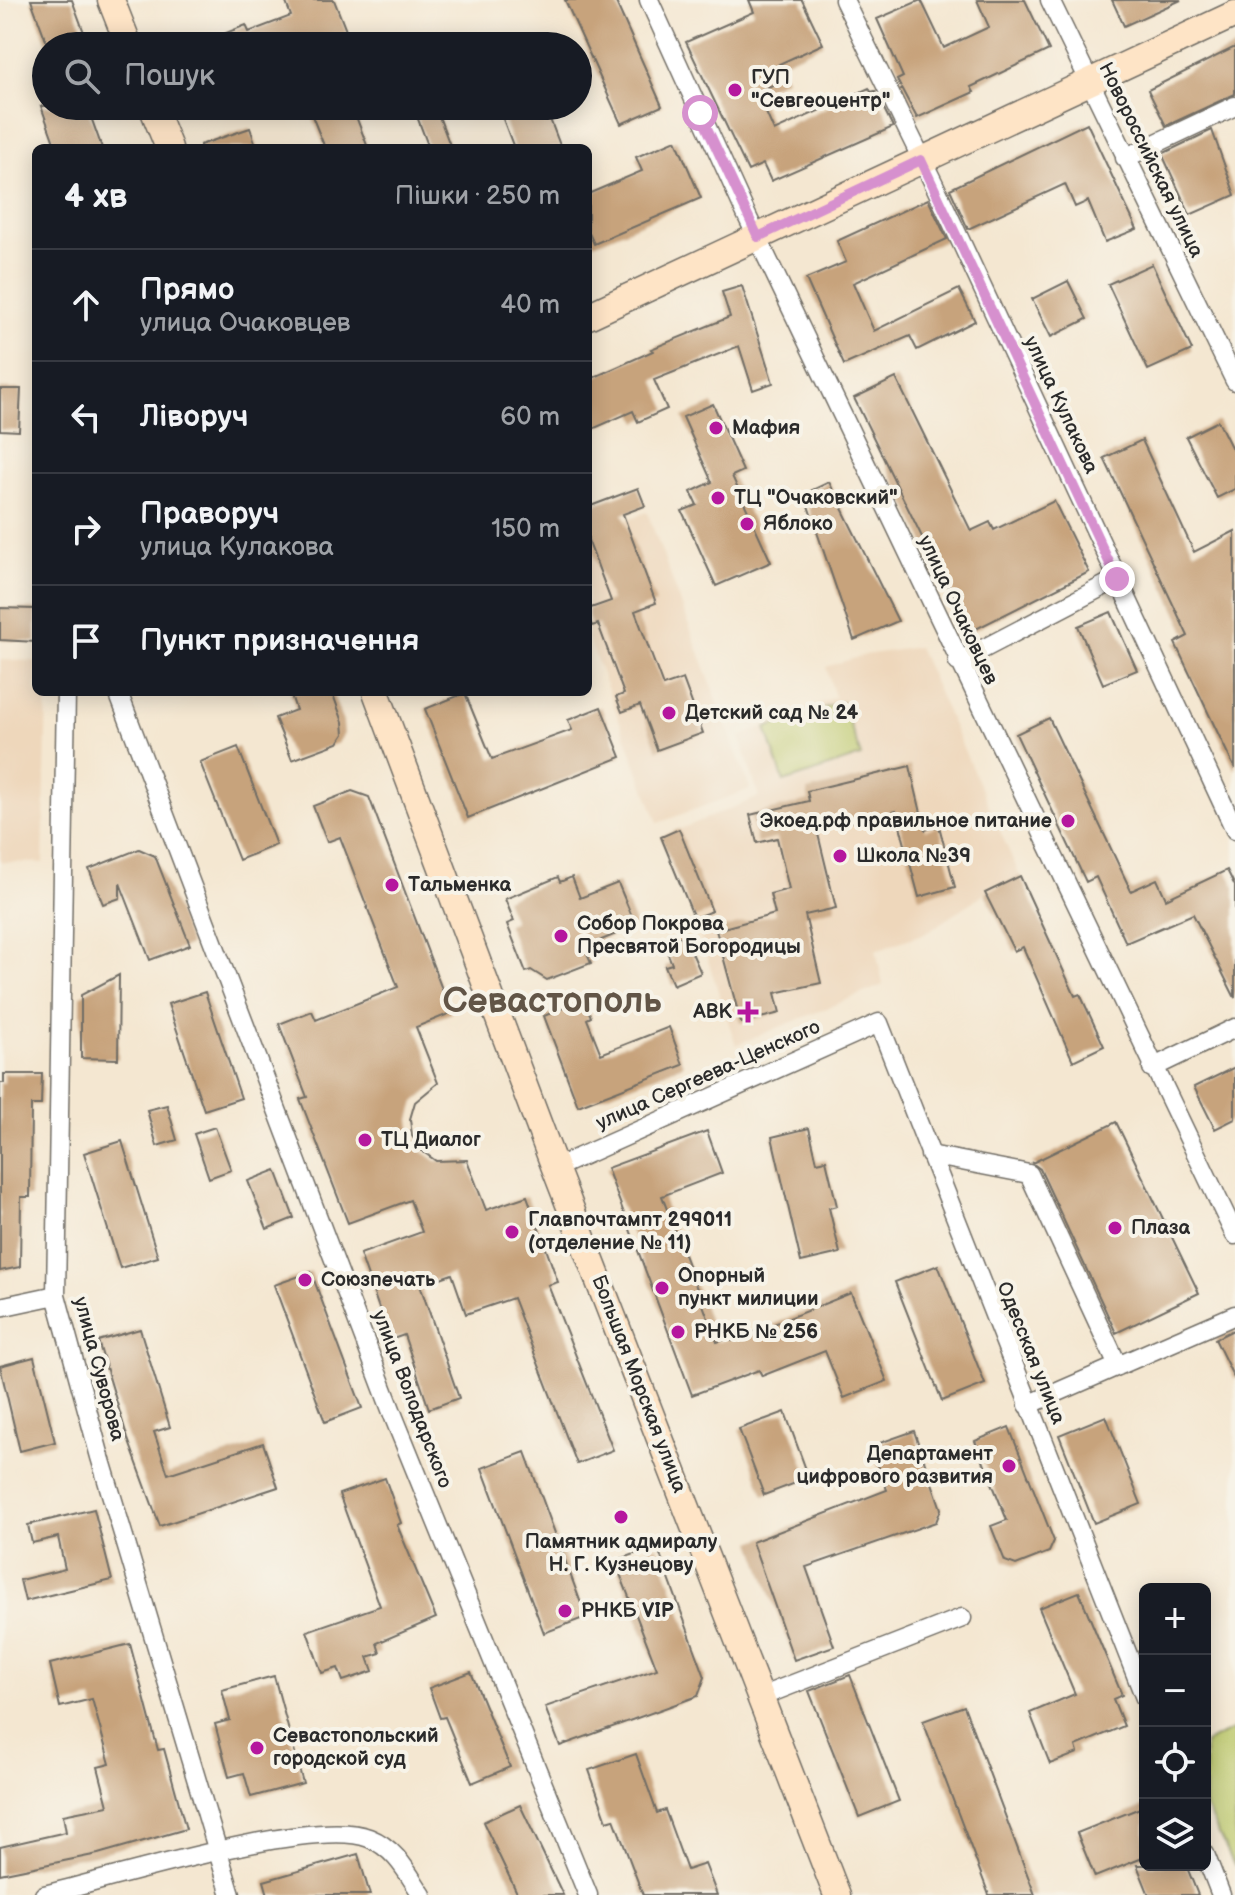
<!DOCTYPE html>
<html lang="uk">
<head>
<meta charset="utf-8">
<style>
	:root { --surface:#171b24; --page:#242831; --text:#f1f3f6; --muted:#9ea1a6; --line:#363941 }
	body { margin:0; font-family:"Balsamiq Sans",sans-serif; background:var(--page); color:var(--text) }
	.controls { position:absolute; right:24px; bottom:24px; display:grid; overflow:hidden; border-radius:12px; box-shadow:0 4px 20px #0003 }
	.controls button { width:72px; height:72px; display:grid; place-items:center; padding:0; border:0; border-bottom:2px solid var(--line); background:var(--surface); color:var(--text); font:40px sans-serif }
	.stop { position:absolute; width:24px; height:24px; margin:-18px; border:6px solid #d690ce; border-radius:50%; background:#fff }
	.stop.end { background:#d690ce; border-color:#fff; box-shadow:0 2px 8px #0008 }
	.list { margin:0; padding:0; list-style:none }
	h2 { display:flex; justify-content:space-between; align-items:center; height:104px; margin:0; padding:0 32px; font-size:34px }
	h2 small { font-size:26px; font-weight:400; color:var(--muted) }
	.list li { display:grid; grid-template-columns:52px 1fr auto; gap:24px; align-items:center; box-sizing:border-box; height:112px; padding:0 32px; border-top:2px solid var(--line) }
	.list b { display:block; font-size:30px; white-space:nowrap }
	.list p { margin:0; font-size:26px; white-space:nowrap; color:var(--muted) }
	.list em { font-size:26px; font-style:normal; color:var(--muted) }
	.icon { flex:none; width:44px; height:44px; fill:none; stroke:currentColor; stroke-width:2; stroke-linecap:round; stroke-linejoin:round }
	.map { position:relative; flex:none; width:1235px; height:1895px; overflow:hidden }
	.search { position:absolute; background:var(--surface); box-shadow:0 4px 20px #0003; left:32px; top:32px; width:560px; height:88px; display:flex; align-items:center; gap:20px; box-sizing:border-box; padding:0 28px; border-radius:44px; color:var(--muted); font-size:30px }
	.panel { position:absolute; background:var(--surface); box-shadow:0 4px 20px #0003; left:32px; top:144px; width:560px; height:552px; border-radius:12px }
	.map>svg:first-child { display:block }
	.built { fill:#eed7bb }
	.green { fill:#bbc769; stroke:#73794a; stroke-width:2 }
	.building { fill:#c7a37c }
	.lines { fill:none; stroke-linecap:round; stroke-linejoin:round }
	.street-casing { stroke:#716d65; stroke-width:21 }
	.secondary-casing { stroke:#716d65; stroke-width:29 }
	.street { stroke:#fff; stroke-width:18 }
	.secondary { stroke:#fee4c6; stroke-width:26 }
	.route { stroke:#d690ce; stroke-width:10 }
	.poi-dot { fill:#b5179e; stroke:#f7f3e8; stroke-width:3 }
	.labels { text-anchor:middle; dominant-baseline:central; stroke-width:8; stroke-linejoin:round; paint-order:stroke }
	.poi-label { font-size:20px; font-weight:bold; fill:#2b2b2b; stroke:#f7f3e8; text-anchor:start }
	.street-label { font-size:20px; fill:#2b2b2b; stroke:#f7f3e8 }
	.town-label { font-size:36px; font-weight:bold; fill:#625547; stroke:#f7f3e8 }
</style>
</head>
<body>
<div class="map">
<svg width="1235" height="1895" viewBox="0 0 1235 1895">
	<rect width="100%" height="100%" fill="#f7f3e8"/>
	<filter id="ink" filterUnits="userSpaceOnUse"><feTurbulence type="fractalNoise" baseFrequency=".0125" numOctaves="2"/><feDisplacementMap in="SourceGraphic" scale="16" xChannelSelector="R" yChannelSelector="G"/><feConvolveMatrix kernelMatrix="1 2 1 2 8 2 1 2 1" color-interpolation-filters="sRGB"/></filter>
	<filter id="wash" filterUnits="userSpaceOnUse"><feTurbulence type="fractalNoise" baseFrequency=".006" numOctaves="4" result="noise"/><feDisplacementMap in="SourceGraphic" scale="32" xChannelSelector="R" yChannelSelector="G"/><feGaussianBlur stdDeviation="1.8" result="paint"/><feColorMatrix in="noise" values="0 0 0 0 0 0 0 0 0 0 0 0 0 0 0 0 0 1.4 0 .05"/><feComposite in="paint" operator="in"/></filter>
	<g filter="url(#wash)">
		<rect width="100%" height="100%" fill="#f4e7d1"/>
		<path class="built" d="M647,512L750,789L658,823L588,637V535Z
			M918,647L1020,876L985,893L928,932L876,950L883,985L736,1045L694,918L661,837L759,797L740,737L835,697L826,667L865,655Z
			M0,660L36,661V692H47L43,863L0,862Z"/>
		<path class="green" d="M842,702L861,756L784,782L766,728Z
			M1235,1729V1867L1205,1806V1743Z"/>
		<g id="blocks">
			<path class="building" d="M31,0H72L89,46H48Z
				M285,0H334L352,46H216L229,40L226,33L246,25L249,32L291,16Z
				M565,0H615L662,106L621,124Z
				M749,0H802L823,44L779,64L786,79L757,92L774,131L869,88L871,92L875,91L893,127L771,181L763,164L748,171L686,42L754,12Z
				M921,0L944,48L989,27L977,0H1025L1049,50L971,87L974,92L917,118L897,80L903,77L877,19Z
				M1112,0H1181L1124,26Z
				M1235,47V94L1166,126L1148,90Z
				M41,106H87L102,148H56Z
				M308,106H352L368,148H325Z
				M413,106H435L451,148H429Z
				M498,106H545L561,148H514Z
				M1087,123L1137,229L1105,242L1088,201L1075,207L1065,184L968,229L950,189Z
				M250,128L257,148H200V145Z
				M1212,130L1235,195L1190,215L1162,154Z
				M676,140L701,198L594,244L588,231V194L642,171L636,157Z
				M928,199L947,239L853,283L874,331L959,289L975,321L917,350L910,336L844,365L806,279L846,262L837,241Z
				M1152,264L1192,350L1148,370L1108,284Z
				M1068,281L1087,319L1051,337L1032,299Z
				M742,286L773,383L753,390L739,346L654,380L667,409L638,422L633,411L588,431V380L653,351L651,349L730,317L722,292Z
				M896,378L971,531L990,522L994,530L1054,501L1089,572L972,631L949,585L946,586L854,398Z
				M0,389H21L19,431L0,430Z
				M713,404L743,471L732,476L771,562L716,586L682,511L697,505L691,492L712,482L683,417Z
				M1218,421L1235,455V489L1217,498L1186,437Z
				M1142,440L1194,552L1235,531V769L1175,643L1188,636L1104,458Z
				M829,482L898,621L854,640L804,494Z
				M638,488L645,506L623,514L656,603L635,611L663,686L683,679L703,733L657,750L640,705L622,712L616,697L624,694L598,624L592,626L588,616V609L611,601L588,540V507Z
				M0,608L36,609V642L0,640Z
				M1111,612L1137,670L1103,684L1078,626Z
				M290,692H332L343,722L344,734L338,743L292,760L275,718L296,710Z
				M465,693L492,759L572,730L568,720L601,707L621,757L468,818L425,709Z
				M1049,718L1131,891L1157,879L1166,899L1227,870L1235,886V998L1193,914L1126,943L1096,877L1086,882L1016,734Z
				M238,747L276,845L239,860L200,762Z
				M910,766L925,830L939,826L955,887L919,897L896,811L817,830L836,908L805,915L821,983L775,993L780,1013L741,1023L716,930L775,914L770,894L789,889L777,838L757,843L750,815L809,801L807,791Z
				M352,791L369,797L451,1013L416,1027L438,1083L415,1102L410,1119L412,1136L422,1151L436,1161L467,1160L486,1210L527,1196L558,1282L548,1285L613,1450L577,1464L513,1298L466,1314L452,1274L420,1285L459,1398L429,1409L404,1335L390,1340L360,1254L422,1232L410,1200L348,1223L300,1099L307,1097L279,1024L312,1011L316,1020L398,987L340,837L327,842L313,806Z
				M679,829L712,911L694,918L661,837Z
				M139,849L155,856L190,945L150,960L120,883V898L103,904L89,869Z
				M1020,876L1075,996L1080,994L1104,1046L1073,1061L1023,947L1014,951L985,893Z
				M558,877L560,882L572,877L580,898L618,883L636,926L584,947L591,963L547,980L531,970L526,972L507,924L514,921L505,899Z
				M684,935L701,973L673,985L665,966L672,964L664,944Z
				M119,975L118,1059L81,1058V995Z
				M205,992L241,1098L204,1110L168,1004Z
				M584,999L591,1017L587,1019L601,1054L669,1027L683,1065L578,1106L544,1016Z
				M1235,1067V1119L1215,1129L1194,1087Z
				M4,1074H42L41,1105H31L30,1197H21L20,1267L0,1271V1083H4Z
				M167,1105L177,1140L157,1146L147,1110Z
				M1116,1122L1199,1293L1116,1333L1040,1169L1032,1163Z
				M215,1127L231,1170L209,1178L194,1134Z
				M809,1128L817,1162L826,1160L837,1206L829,1208L840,1253L801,1262L772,1137Z
				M707,1131L722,1173L662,1196L717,1342L730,1338L732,1341L851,1293L887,1381L844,1398L825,1351L762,1376L759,1370L692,1395L607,1168Z
				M122,1141L158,1257L120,1268L84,1153Z
				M276,1170L294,1218L267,1229L248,1181Z
				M938,1265L985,1384L942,1401L895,1282Z
				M311,1272L362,1408L325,1422L274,1285Z
				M140,1329L170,1427L154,1432L168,1474L263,1443L278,1487L160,1526L128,1439L98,1341Z
				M1235,1329V1380L1215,1339Z
				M34,1357L55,1442L20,1451L0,1366Z
				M785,1412L809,1478L764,1495L739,1429Z
				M1106,1416L1141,1504L1094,1523L1059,1435Z
				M1009,1427L1054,1541L1049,1552L1016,1565L1005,1561L991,1526L1007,1520L975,1441Z
				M914,1431L941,1509L936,1522L806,1567L834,1646L794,1660L752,1542L887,1490L871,1446Z
				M525,1452L586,1617L544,1633L482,1468Z
				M385,1478L401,1523L397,1525L436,1618L377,1643L380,1653L368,1657L373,1671L343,1681L338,1668L322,1673L307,1631L380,1606L339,1494Z
				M94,1509L112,1580L25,1601L20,1580L65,1569L58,1537L32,1543L28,1525Z
				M657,1546L705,1677L698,1696L560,1746L545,1707L657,1669L615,1561Z
				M1079,1592L1122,1695L1113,1699L1124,1726L1076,1746L1078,1753L1050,1764L1030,1713L1075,1694L1039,1608Z
				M130,1644L158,1750L164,1749L186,1829L98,1854L0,1874V1847L66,1832L63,1815L108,1806L98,1767L110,1764L92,1699L60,1707L50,1664Z
				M471,1672L510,1767L472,1783L445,1717L440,1718L429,1688Z
				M850,1675L899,1801L859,1817L809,1691Z
				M274,1676L303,1783L251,1797L244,1773L229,1777L215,1724L230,1720L222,1690Z
				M964,1706L1035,1895H989L923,1721Z
				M636,1754L657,1813L665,1810L687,1870L705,1864L717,1895H643L614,1819L607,1821L589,1770Z
				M520,1805L563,1895H518L483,1822Z
				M1145,1806V1857L1095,1877L1077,1833Z
				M358,1854L370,1895H268L264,1881Z
				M1137,1865H1186L1198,1895H1149Z"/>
		</g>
	</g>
	<g filter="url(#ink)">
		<use href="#blocks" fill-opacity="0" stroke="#716d65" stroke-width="2"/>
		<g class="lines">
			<defs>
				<path id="street" d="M649,0L747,216L1235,1235
					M844,0L934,184L1235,830
					M1050,0L1235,381
					M1125,158L1235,106
					M958,662L1117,579
					M66,692L56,1295L100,1457L231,1895
					M118,692L395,1420L588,1895
					M1152,1068L1235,1028
					M930,1155L1029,1174L1118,1366
					M555,1168L879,1023L1145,1698
					M0,1307L56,1295
					M1028,1405L1235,1315
					M760,1697L962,1618
					M1205,1854L1221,1895
					M44,1895C110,1879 314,1816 369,1838C395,1848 407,1872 422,1895"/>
				<path id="secondary" d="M111,0L129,46
					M152,106L169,148
					M588,316L1235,14
					M376,692L555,1168L837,1895"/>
			</defs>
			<use href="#street" class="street-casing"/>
			<use href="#secondary" class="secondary-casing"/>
			<use href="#street" class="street"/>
			<use href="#secondary" class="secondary"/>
		</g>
	</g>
	<g class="lines" filter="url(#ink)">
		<path class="route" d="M700,113L758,237L921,160L1117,579"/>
	</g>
	<g class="poi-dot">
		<circle cx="735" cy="90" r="8"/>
		<circle cx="716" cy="428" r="8"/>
		<circle cx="718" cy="498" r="8"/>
		<circle cx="747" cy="524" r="8"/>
		<circle cx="669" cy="713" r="8"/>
		<circle cx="1068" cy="821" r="8"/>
		<circle cx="840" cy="856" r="8"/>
		<circle cx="392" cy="885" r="8"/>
		<circle cx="561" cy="936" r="8"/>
		<path d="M744 1000h8v8h8v8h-8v8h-8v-8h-8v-8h8z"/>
		<circle cx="365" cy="1140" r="8"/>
		<circle cx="1115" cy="1228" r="8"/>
		<circle cx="512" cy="1232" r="8"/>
		<circle cx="305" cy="1280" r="8"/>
		<circle cx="662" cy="1288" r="8"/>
		<circle cx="678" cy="1332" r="8"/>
		<circle cx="1009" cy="1466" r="8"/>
		<circle cx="621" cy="1517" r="8"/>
		<circle cx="565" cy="1611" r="8"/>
		<circle cx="257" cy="1748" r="8"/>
	</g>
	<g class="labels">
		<g class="poi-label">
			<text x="751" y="78">ГУП<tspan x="751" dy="23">"Севгеоцентр"</tspan></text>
			<text x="732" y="428">Мафия</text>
			<text x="734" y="498">ТЦ "Очаковский"</text>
			<text x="763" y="524">Яблоко</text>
			<text x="685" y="713">Детский сад № 24</text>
			<text x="1052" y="821" text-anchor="end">Экоед.рф правильное питание</text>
			<text x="856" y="856">Школа №39</text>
			<text x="408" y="885">Тальменка</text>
			<text x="577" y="924">Собор Покрова<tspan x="577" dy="23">Пресвятой Богородицы</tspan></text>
			<text x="732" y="1012" text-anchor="end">АВК</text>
			<text x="381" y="1140">ТЦ Диалог</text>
			<text x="528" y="1220">Главпочтампт 299011<tspan x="528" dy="23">(отделение № 11)</tspan></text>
			<text x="1131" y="1228">Плаза</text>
			<text x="678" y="1276">Опорный<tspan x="678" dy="23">пункт милиции</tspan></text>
			<text x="321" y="1280">Союзпечать</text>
			<text x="694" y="1332">РНКБ № 256</text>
			<text x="993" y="1454" text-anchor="end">Департамент<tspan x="993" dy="23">цифрового развития</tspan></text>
			<text x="621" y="1542" text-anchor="middle">Памятник адмиралу<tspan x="621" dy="23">Н. Г. Кузнецову</tspan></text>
			<text x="581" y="1611">РНКБ VIP</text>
			<text x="273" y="1736">Севастопольский<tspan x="273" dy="23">городской суд</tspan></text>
		</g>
		<g class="street-label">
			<text transform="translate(1151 160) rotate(64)">Новороссийская улица</text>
			<text transform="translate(1061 405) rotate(65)">улица Кулакова</text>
			<text transform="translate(958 610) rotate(65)">улица Очаковцев</text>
			<text transform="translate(708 1075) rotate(-24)">улица Сергеева-Ценского</text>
			<text transform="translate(1031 1353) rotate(68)">Одесская улица</text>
			<text transform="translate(99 1369) rotate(75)">улица Суворова</text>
			<text transform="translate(639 1384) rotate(69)">Большая Морская улица</text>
			<text transform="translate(412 1399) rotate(69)">улица Володарского</text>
		</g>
		<g class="town-label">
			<text x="552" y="1001">Севастополь</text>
		</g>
	</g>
</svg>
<div class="controls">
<button>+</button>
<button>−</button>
<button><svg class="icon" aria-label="locate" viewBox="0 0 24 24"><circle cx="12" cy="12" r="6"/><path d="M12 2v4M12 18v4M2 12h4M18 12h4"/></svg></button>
<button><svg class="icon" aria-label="layers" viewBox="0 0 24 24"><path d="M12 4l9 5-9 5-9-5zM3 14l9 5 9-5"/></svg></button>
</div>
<div class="stop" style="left:700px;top:113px"></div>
<div class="stop end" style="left:1117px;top:579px"></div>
<div class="search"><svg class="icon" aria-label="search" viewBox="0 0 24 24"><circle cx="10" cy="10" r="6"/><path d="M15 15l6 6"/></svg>Пошук</div>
<section class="panel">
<h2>4 хв<small>Пішки · 250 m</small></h2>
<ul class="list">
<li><svg class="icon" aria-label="ahead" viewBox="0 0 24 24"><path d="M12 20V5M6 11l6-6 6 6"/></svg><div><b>Прямо</b><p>улица Очаковцев</p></div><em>40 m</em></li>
<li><svg class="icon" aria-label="left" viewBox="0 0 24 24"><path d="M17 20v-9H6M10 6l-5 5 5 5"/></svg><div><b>Ліворуч</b></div><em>60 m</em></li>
<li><svg class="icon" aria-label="right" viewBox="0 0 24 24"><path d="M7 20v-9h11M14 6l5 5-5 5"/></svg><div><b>Праворуч</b><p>улица Кулакова</p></div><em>150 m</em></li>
<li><svg class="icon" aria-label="arrive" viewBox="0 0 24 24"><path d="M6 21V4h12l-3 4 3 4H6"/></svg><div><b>Пункт призначення</b></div></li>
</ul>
</section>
</div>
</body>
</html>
